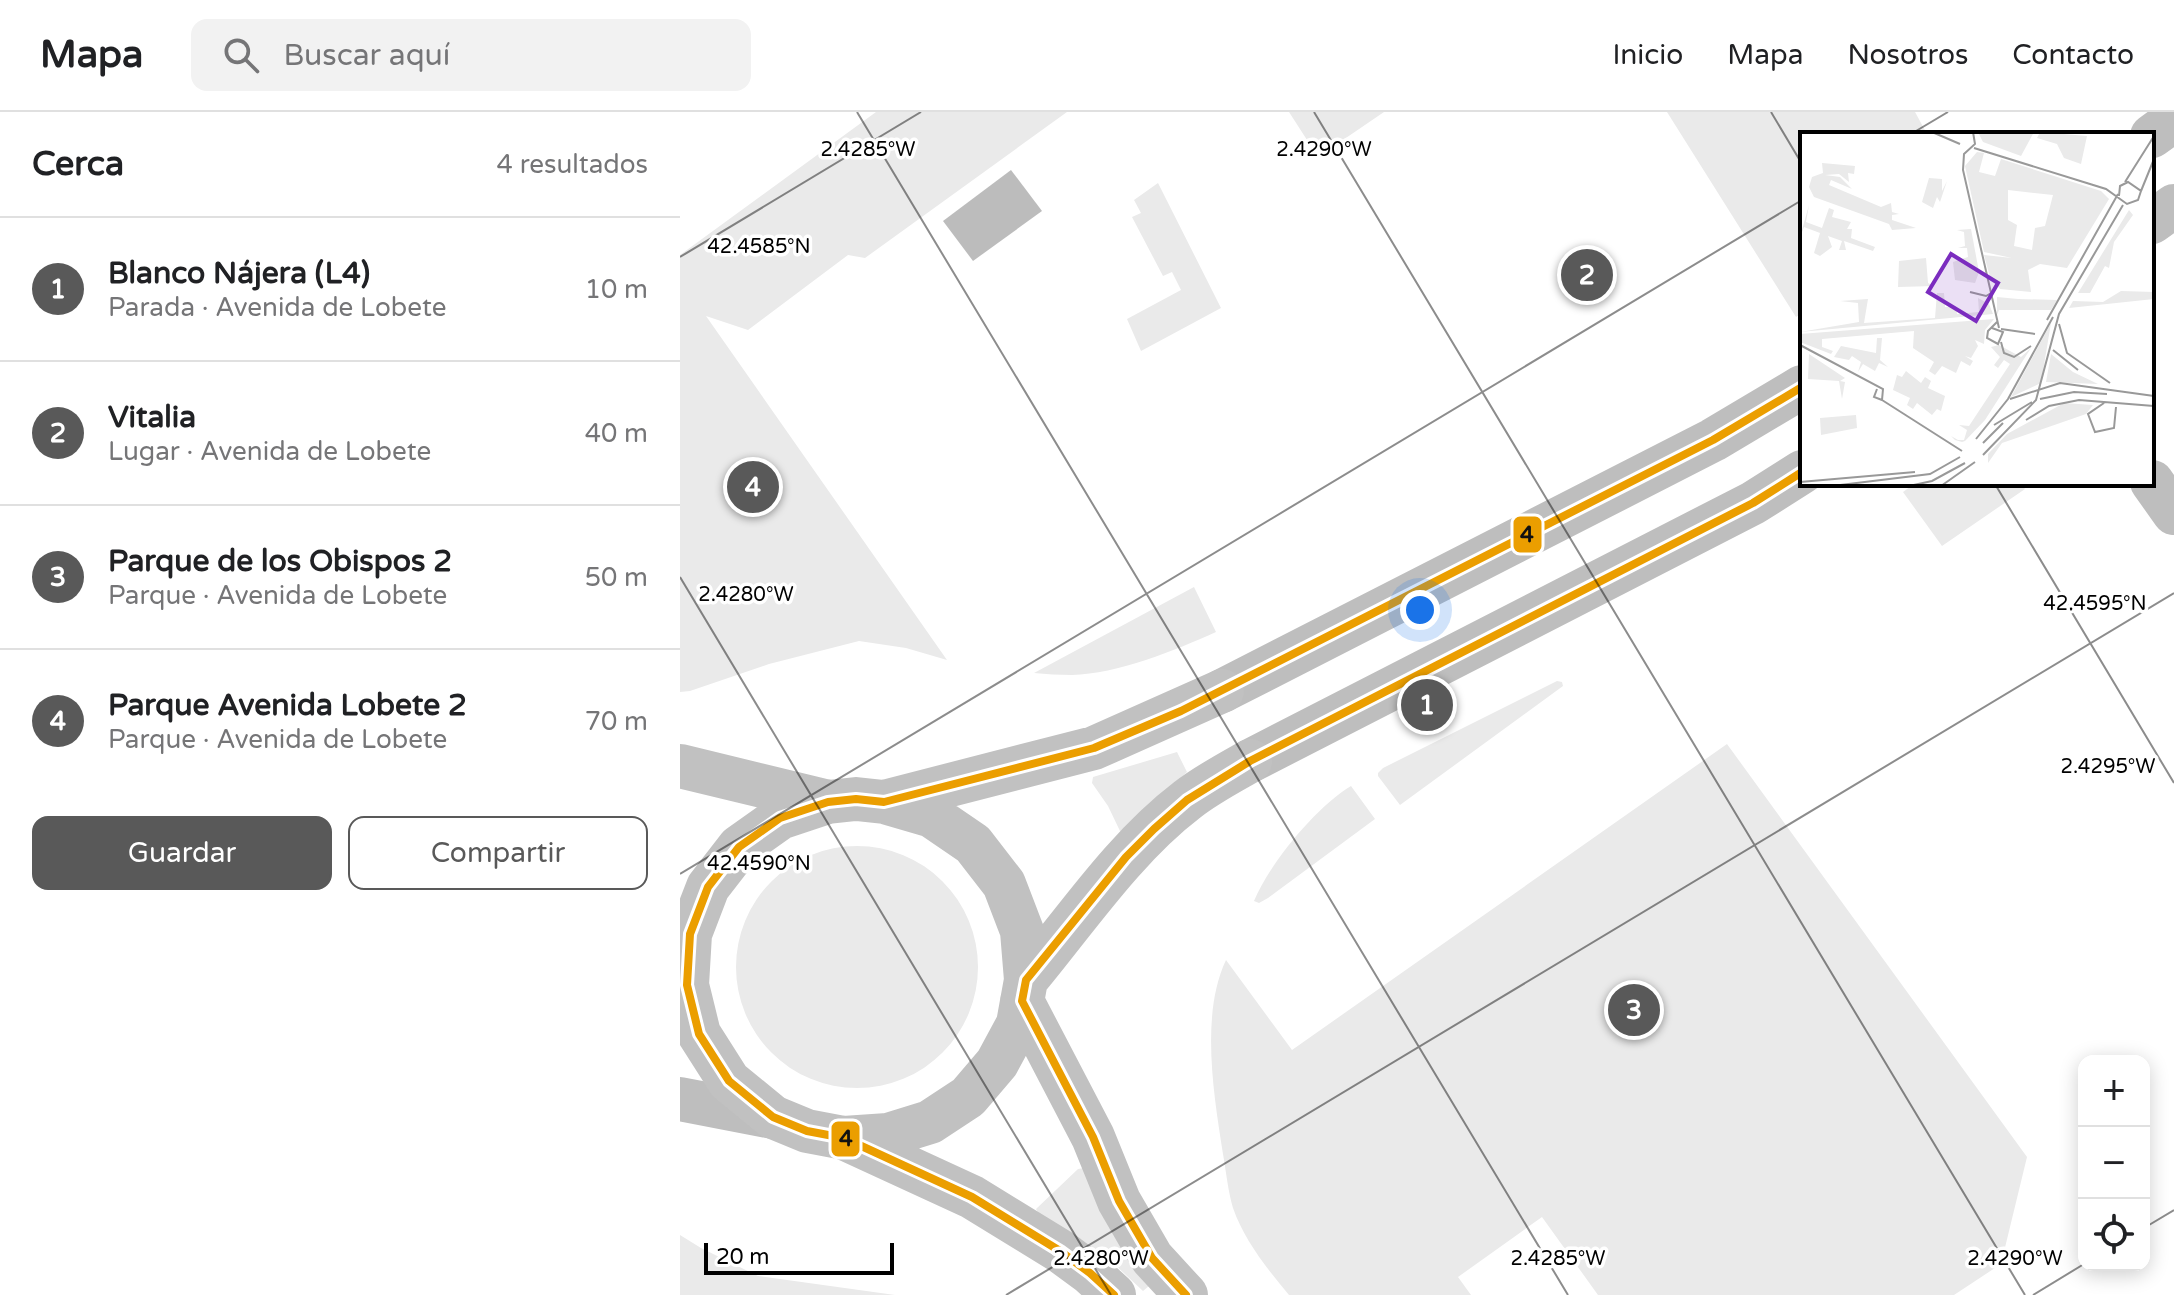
<!DOCTYPE html>
<html lang="es">
<head>
<meta charset="utf-8">
<style>
	:root { --surface:#fff; --page:#f2f2f2; --text:#202124; --muted:#757577; --line:#e0e0e0; --accent:#595959 }
	body { margin:0; font-family:"Varela Round",sans-serif; background:var(--page); color:var(--text) }
	.controls { position:absolute; right:24px; bottom:24px; display:grid; overflow:hidden; border-radius:16px; box-shadow:0 4px 20px #0003 }
	.controls button { width:72px; height:72px; display:grid; place-items:center; padding:0; border:0; border-bottom:2px solid var(--line); background:var(--surface); color:var(--text); font:40px sans-serif }
	.scale { position:absolute; left:24px; bottom:20px; width:190px; box-sizing:border-box; padding-left:8px; border:4px solid #000; border-top:0; font-size:22px; line-height:28px; white-space:nowrap; color:#000; -webkit-text-stroke:6px #fff; paint-order:stroke }
	.you { position:absolute; left:740px; top:498px; width:28px; height:28px; margin:-20px; border:6px solid #fff; border-radius:50%; background:#1a73e8; box-shadow:0 0 0 12px #1a73e833 }
	.badge { display:grid; place-items:center; width:52px; height:52px; border-radius:50%; background:var(--accent); color:#fff; font-size:26px; font-weight:700 }
	.pin { position:absolute; translate:-50% -50%; border:4px solid #fff; box-shadow:0 2px 8px #0006 }
	.list { margin:0; padding:0; list-style:none }
	h2 { display:flex; justify-content:space-between; align-items:center; height:104px; margin:0; padding:0 32px; font-size:34px }
	h2 small { font-size:26px; font-weight:400; color:var(--muted) }
	.list li { display:grid; grid-template-columns:52px 1fr auto; gap:24px; align-items:center; box-sizing:border-box; height:144px; padding:0 32px; border-top:2px solid var(--line) }
	.list b { display:block; font-size:30px; white-space:nowrap }
	.list p { margin:0; font-size:26px; white-space:nowrap; color:var(--muted) }
	.list em { font-size:26px; font-style:normal; color:var(--muted) }
	.actions { display:flex; gap:16px; padding:24px 32px }
	.actions a { flex:1; padding:18px 0; border:2px solid var(--accent); border-radius:16px; text-align:center; font-size:28px; color:var(--accent) }
	.actions .main { background:var(--accent); color:#fff }
	.icon { flex:none; width:44px; height:44px; fill:none; stroke:currentColor; stroke-width:2; stroke-linecap:round; stroke-linejoin:round }
	.map { position:relative; flex:none; width:1494px; height:1183px; overflow:hidden }
	header { display:flex; align-items:center; gap:48px; box-sizing:border-box; height:112px; padding:0 40px; background:var(--surface); border-bottom:2px solid var(--line) }
	header strong { font-size:38px }
	nav { display:flex; gap:44px; margin-inline-start:auto; font-size:28px }
	.search { width:560px; height:72px; background:var(--page); display:flex; align-items:center; gap:20px; box-sizing:border-box; padding:0 28px; border-radius:16px; color:var(--muted); font-size:30px }
	main { display:flex }
	aside { flex:1; background:var(--surface) }
	.map>svg:first-child { display:block }
	.green { fill:#eaeaea }
	.water { fill:#bcbcbc }
	.lines { fill:none; stroke-linecap:round; stroke-linejoin:round }
	.minor { stroke:#bebebe; stroke-width:44 }
	.secondary { stroke:#c1c1c1; stroke-width:44 }
	.bus-1-casing { stroke:#fff; stroke-width:14 }
	.bus-1 { stroke:#eb9e00; stroke-width:8 }
	.ticks { fill:none; stroke:#000; stroke-width:2; stroke-opacity:0.45 }
	.inset-road { fill:none; stroke:#999; stroke-width:2 }
	.view { fill:#7b2cbf; fill-opacity:0.15; stroke:#7b2cbf; stroke-width:4 }
	.inset-edge { fill:none; stroke:#000; stroke-width:4 }
	.ticks-label { font-size:20px; text-anchor:middle; fill:#000; stroke:#fff; stroke-width:7; stroke-linejoin:round; paint-order:stroke }
	.line-badge { stroke:#fff; stroke-width:3 }
	.pale-badge-label { font-size:22px; text-anchor:middle; font-weight:bold; fill:#111 }
</style>
</head>
<body>
<header>
<strong>Mapa</strong>
<div class="search"><svg class="icon" aria-label="search" viewBox="0 0 24 24"><circle cx="10" cy="10" r="6"/><path d="M15 15l6 6"/></svg>Buscar aquí</div>
<nav><a>Inicio</a><a>Mapa</a><a>Nosotros</a><a>Contacto</a></nav>
</header>
<main>
<aside>
<h2>Cerca<small>4 resultados</small></h2>
<ul class="list">
<li><span class="badge">1</span><div><b>Blanco Nájera (L4)</b><p>Parada · Avenida de Lobete</p></div><em>10 m</em></li>
<li><span class="badge">2</span><div><b>Vitalia</b><p>Lugar · Avenida de Lobete</p></div><em>40 m</em></li>
<li><span class="badge">3</span><div><b>Parque de los Obispos 2</b><p>Parque · Avenida de Lobete</p></div><em>50 m</em></li>
<li><span class="badge">4</span><div><b>Parque Avenida Lobete 2</b><p>Parque · Avenida de Lobete</p></div><em>70 m</em></li>
</ul>
<div class="actions"><a class="main">Guardar</a><a>Compartir</a></div>
</aside>
<div class="map">
<svg width="1494" height="1183" viewBox="0 0 1494 1183">
	<rect width="100%" height="100%" fill="#fff"/>
	<path class="green" d="M196,0H387L185,146L168,143L68,218L26,204L267,548L226,536L179,529L89,552L10,579L0,580V143Z
		M609,0H704L638,45Z
		M987,0H1235L1247,22H1122V201L1116,205Z
		M478,71L541,196L461,239L447,207L501,178L492,160L483,164L452,105L461,101L454,88Z
		M1234,372H1341L1345,377L1262,434L1223,380Z
		M514,475L536,520C496,538 437,562 392,563C379,563 366,562 354,561Z
		M877,569L882,570L883,574L720,693L698,664V661L703,656Z
		M1047,632L1347,1045L1321,1152L1274,1183H918L862,1105L778,1165L791,1183H609C588,1158 564,1128 553,1096C548,1079 546,1059 543,1042C534,984 520,903 546,848L612,938Z
		M497,640L507,660L445,720L440,719L428,694L412,671L413,665Z
		M671,674L695,707L588,786L579,791L574,789C590,751 635,696 671,674Z
		M56 855a121 121 0 1 1 242 0a121 121 0 1 1-242 0Z
		M404,1056L475,1169L463,1179L431,1149L402,1128L359,1102L356,1097L398,1057Z
		M0,1123L21,1136L78,1164L215,1183H0Z"/>
	<path class="water" d="M331,58L362,99L293,149L263,109Z"/>
	<g class="lines">
		<path class="minor" d="M1472,24L1494,8
			M1472,110L1494,94
			M1472,370L1494,401
			M542,579L1033,328L1122,275
			M570,649L1073,391L1122,360
			M0,987L93,1005"/>
		<path class="secondary" d="M0,654L148,690
			M204,690L414,636L542,579
			M346,868C396,808 444,736 507,688C526,673 549,661 570,649
			M342,889L413,1025L439,1089L472,1146L506,1183
			M0,892L49,969L93,1005L127,1019L164,1026L208,1023L250,1010L288,985L317,951L338,912L346,868L342,819L324,772L293,732L252,704L204,690L176,687L148,690L100,706L59,735L28,775L10,822L7,873L19,922
			M166,1027L292,1085L380,1139L410,1161L434,1183"/>
		<defs>
			<path id="bus-1" d="M434,1183L410,1161L380,1139L292,1085L164,1026L127,1019L93,1005L49,969L19,922L7,873L10,822L28,775L59,735L100,706L148,690L176,687L204,690L414,636L501,599L1033,328L1122,275
				M506,1183L472,1146L439,1089L413,1025L342,889L346,868L446,745L474,717L507,688L570,649L1073,391L1122,360"/>
		</defs>
		<use href="#bus-1" class="bus-1-casing"/>
		<use href="#bus-1" class="bus-1"/>
	</g>
	<path class="ticks" d="M177,0L888,1183M634,0L1345,1183M1091,0L1122,52M1231,22L1268,0M0,145L241,0M1315,372L1494,671M0,465L431,1183M0,762L1122,88M1464,1116L1494,1098M326,1183L1494,481M1353,1183L1404,1152"/>
	<g transform="translate(1120 20)">
		<rect width="354" height="354" fill="#fff"/>
		<path d="M178,0H234L221,24L183,10ZM240,0L287,4L281,32L264,26L257,12L237,6ZM177,20L184,21L179,40L195,44L201,27L301,59L309,67L267,136L240,132L228,138L231,160L200,157L190,145L184,123L212,126L184,120L165,34ZM208,58L253,63L245,94L235,96L232,118L214,114L217,93L208,88ZM22,31L55,34L54,42L48,41L49,50L39,42L25,43L40,45L52,57L31,48L29,53L81,75L91,71L92,80L99,82L92,83V88L116,96L92,98L89,92L14,65L9,55L12,45L23,41ZM129,46L142,47V59L147,49L140,70L137,65L133,76L122,70ZM9,73L6,90L22,96L29,76L34,78L32,85L51,90L47,97H52L51,106L75,115L73,119L44,109L46,118H39L42,109L28,104L32,115L20,124L14,121L20,101L4,95L0,105ZM329,78L333,83L314,110L309,136L305,134L290,161H278ZM171,97L179,140L175,151L155,148L153,130L168,125L167,116H158L165,114L164,100L157,98ZM126,126L128,151L134,154L98,155L99,129ZM321,159L354,160V167L269,176L273,169L303,170ZM137,161H144L145,175H156L157,182L179,180L178,166L189,172L193,182L0,200L59,190L58,171L40,169L68,167L64,191L135,186ZM197,165L218,167L257,168L251,178H199L197,183ZM194,187L185,198L184,212L175,208L178,214L171,226L165,224L173,229L170,234L161,229L156,241L142,234L135,243L129,239L134,230L113,216L114,199L22,207V215L33,219L31,222L0,210V202ZM251,191L241,251L211,265ZM77,206H82L80,228L88,235L79,231L75,239L63,232L58,240L61,230L52,224L49,228L34,225L41,214L76,221ZM199,213L221,225L231,216L185,288L165,309L162,310L155,308L151,304L158,308H164L167,298L159,293L169,294L210,232L204,228L198,236L194,233L200,225L191,215ZM9,222L45,246L40,249L45,250L42,267L39,249L8,247ZM251,222L273,240L298,252L246,250ZM106,239L121,251L125,245L131,249L128,256L145,264L141,279L137,277L132,283L117,271L113,277L107,273L110,266L93,258L97,243L102,245ZM264,271L293,273L286,282L202,311L188,331V322L207,302ZM56,283L57,296L21,303L20,286Z" fill="#eaeaea" fill-rule="evenodd"/>
		<path class="inset-road" d="M132,0L160,12M173,0L175,12L164,22L163,38L199,196M174,16L306,57L327,72L338,68L341,59L328,50L320,54L319,64M325,50L354,4M341,59L354,27M170,160L186,164L193,160M247,188L318,62M259,192L267,221L310,251M192,196L203,200L198,212L187,206L188,199L197,190M201,197L235,202M201,210L204,221L214,225L231,214M0,213L83,257L82,268L74,265L77,257M253,218L278,238M210,267L260,251L354,264M240,267L274,260L307,262M82,268L162,319M304,271L288,282L295,300L314,296L316,275M226,288L249,274L279,268L354,274M194,293L232,270M176,307L208,267L253,185M183,311L203,291M183,323L236,268L259,182L323,73M0,350L115,340M32,354L130,342L160,325M109,354L132,349L165,331M141,354L175,330"/>
		<path class="view" d="M151,122L198,151L176,189L128,160Z"/>
		<rect width="354" height="354" class="inset-edge"/>
	</g>
	<g class="ticks-label">
		<text x="188" y="44">2.4285°W</text>
		<text x="644" y="44">2.4290°W</text>
		<text x="79" y="141">42.4585°N</text>
		<text x="66" y="489">2.4280°W</text>
		<text x="1415" y="498">42.4595°N</text>
		<text x="1428" y="661">2.4295°W</text>
		<text x="79" y="758">42.4590°N</text>
		<text x="421" y="1153">2.4280°W</text>
		<text x="878" y="1153">2.4285°W</text>
		<text x="1335" y="1153">2.4290°W</text>
	</g>
	<g class="line-badge">
		<rect x="832" y="403" width="31" height="39" rx="8" fill="#eb9e00"/>
		<rect x="150" y="1008" width="31" height="38" rx="8" fill="#eb9e00"/>
	</g>
	<g class="pale-badge-label">
		<text x="847" y="430">4</text>
		<text x="166" y="1034">4</text>
	</g>
</svg>
<div class="controls">
<button>+</button>
<button>−</button>
<button><svg class="icon" aria-label="locate" viewBox="0 0 24 24"><circle cx="12" cy="12" r="6"/><path d="M12 2v4M12 18v4M2 12h4M18 12h4"/></svg></button>
</div>
<div class="scale">20 m</div>
<div class="you"></div>
<div class="pin badge" style="left:747px;top:593px">1</div>
<div class="pin badge" style="left:907px;top:163px">2</div>
<div class="pin badge" style="left:954px;top:898px">3</div>
<div class="pin badge" style="left:73px;top:375px">4</div>
</div>
</main>
</body>
</html>
